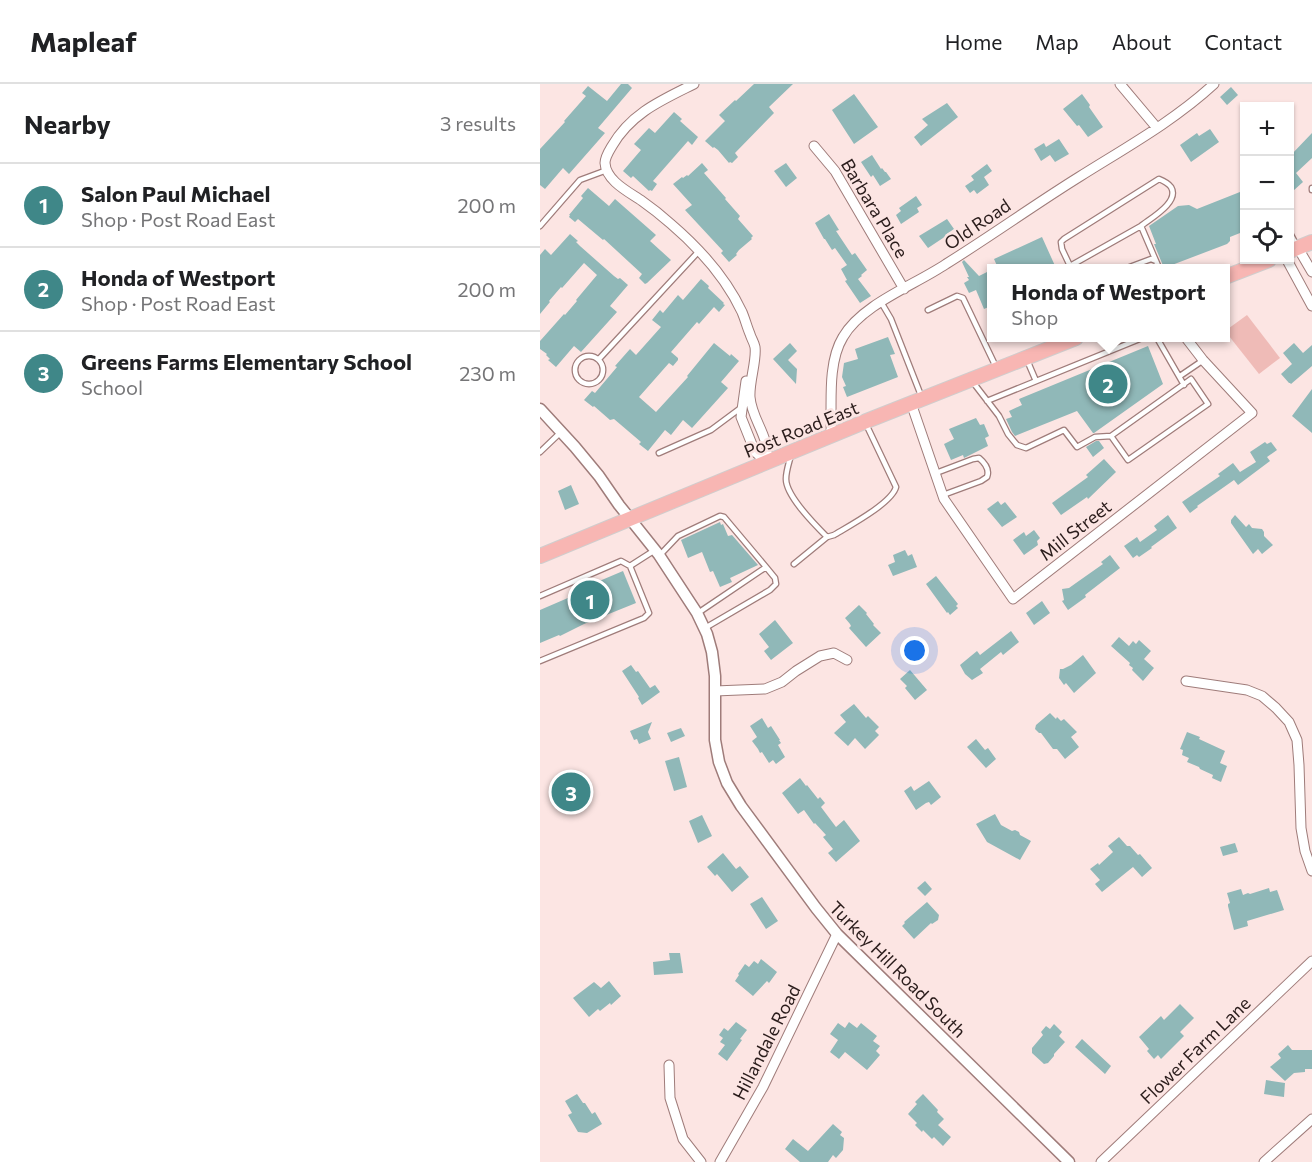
<!DOCTYPE html>
<html lang="en">
<head>
<meta charset="utf-8">
<style>
	:root { --surface:#fff; --page:#f2f2f2; --text:#202124; --muted:#757577; --line:#e0e0e0; --accent:#3f8788 }
	body { margin:0; font-family:Commissioner,sans-serif; background:var(--page); color:var(--text) }
	.controls { position:absolute; right:18px; top:18px; display:grid; overflow:hidden; border-radius:0px; box-shadow:0 2px 4px #0004 }
	.controls button { width:54px; height:54px; display:grid; place-items:center; padding:0; border:0; border-bottom:2px solid var(--line); background:var(--surface); color:var(--text); font:30px sans-serif }
	.you { position:absolute; left:375px; top:567px; width:21px; height:21px; margin:-15px; border:4px solid #fff; border-radius:50%; background:#1a73e8; box-shadow:0 0 0 9px #1a73e833 }
	.badge { display:grid; place-items:center; width:39px; height:39px; border-radius:50%; background:var(--accent); color:#fff; font-size:20px; font-weight:700 }
	.pin { position:absolute; translate:-50% -50%; border:3px solid #fff; box-shadow:0 2px 6px #0006 }
	.popup { position:absolute; left:447px; top:180px; width:243px; height:78px; box-sizing:border-box; display:grid; place-content:center; border-radius:0px; background:var(--surface); filter:drop-shadow(0 2px 4px #0005); font-size:20px; white-space:nowrap; color:var(--muted) }
	.popup b { font-size:22px; color:var(--text) }
	.popup::after { content:''; position:absolute; left:50%; top:100%; margin-left:-12px; border:12px solid transparent; border-top-color:var(--surface) }
	.list { margin:0; padding:0; list-style:none }
	h2 { display:flex; justify-content:space-between; align-items:center; height:78px; margin:0; padding:0 24px; font-size:26px }
	h2 small { font-size:20px; font-weight:400; color:var(--muted) }
	.list li { display:grid; grid-template-columns:39px 1fr auto; gap:18px; align-items:center; box-sizing:border-box; height:84px; padding:0 24px; border-top:2px solid var(--line) }
	.list b { display:block; font-size:22px; white-space:nowrap }
	.list p { margin:0; font-size:20px; white-space:nowrap; color:var(--muted) }
	.list em { font-size:20px; font-style:normal; color:var(--muted) }
	.icon { flex:none; width:33px; height:33px; fill:none; stroke:currentColor; stroke-width:2; stroke-linecap:round; stroke-linejoin:round }
	.map { position:relative; flex:none; width:772px; height:1078px; overflow:hidden }
	header { display:flex; align-items:center; gap:36px; box-sizing:border-box; height:84px; padding:0 30px; background:var(--surface); border-bottom:2px solid var(--line) }
	header strong { font-size:28px }
	nav { display:flex; gap:33px; margin-inline-start:auto; font-size:21px }
	main { display:flex }
	aside { flex:1; background:var(--surface) }
	.map>svg:first-child { display:block }
	.green { fill:#efbbb7 }
	.building { fill:#90b8b8 }
	.lines { fill:none; stroke-linecap:round; stroke-linejoin:round }
	.service-casing { stroke:#9f7c7a; stroke-width:7 }
	.minor-casing { stroke:#9f7c7a; stroke-width:11 }
	.tertiary-casing { stroke:#9f7c7a; stroke-width:13 }
	.primary-casing { stroke:#d0cdcd; stroke-width:16 }
	.service { stroke:#fff; stroke-width:4.5 }
	.minor { stroke:#fff; stroke-width:9 }
	.tertiary { stroke:#fff; stroke-width:10 }
	.primary { stroke:#f8b6b3; stroke-width:14 }
	.labels { text-anchor:middle; dominant-baseline:central; stroke-width:5; stroke-linejoin:round; paint-order:stroke }
	.street-label { font-size:18px; fill:#2a1c1b; stroke:#fce5e3 }
</style>
</head>
<body>
<header>
<strong>Mapleaf</strong>
<nav><a>Home</a><a>Map</a><a>About</a><a>Contact</a></nav>
</header>
<main>
<aside>
<h2>Nearby<small>3 results</small></h2>
<ul class="list">
<li><span class="badge">1</span><div><b>Salon Paul Michael</b><p>Shop · Post Road East</p></div><em>200 m</em></li>
<li><span class="badge">2</span><div><b>Honda of Westport</b><p>Shop · Post Road East</p></div><em>200 m</em></li>
<li><span class="badge">3</span><div><b>Greens Farms Elementary School</b><p>School</p></div><em>230 m</em></li>
</ul>
</aside>
<div class="map">
<svg width="772" height="1078" viewBox="0 0 772 1078">
	<rect width="100%" height="100%" fill="#fce5e3"/>
	<path class="green" d="M707,231L740,274L719,290L685,247Z"/>
	<path class="building" d="M81,0H88L92,4L58,44L65,49L29,90L23,84L5,105L0,101V65L25,38L24,37L46,12L42,9L48,2L67,17Z
		M214,0H253L229,23L234,29L195,69L198,73L192,79L190,78L189,79L178,66L174,63L173,64L165,57L185,37L179,31L195,16L196,17Z
		M691,3L698,11L687,21L680,13Z
		M314,10L338,43L314,60L292,26Z
		M542,10L550,21L549,23L563,43L548,53L539,41L537,42L523,25Z
		M407,19L418,33L381,62L374,53L388,41L382,35Z
		M134,28L142,35L140,37L158,53L152,61L148,57L113,97L117,100L112,107L110,106L109,107L93,92L91,94L83,87L101,66L94,60L109,44L115,49Z
		M670,45L679,58L651,78L640,61L657,49L659,52Z
		M772,49V74L756,89L763,98L753,107L750,102V72Z
		M519,55L529,70L515,78L510,71L501,77L494,65L504,59L506,63Z
		M332,71L341,85L342,84L345,88H346L351,95L340,102L333,91L331,93L321,78Z
		M162,79L168,86L164,89L186,114L185,115L200,132L198,135L213,152L211,154L212,155L199,166L196,170L197,171L189,178L181,169L183,167L145,126L152,121L133,100L142,93L143,94L147,91L148,92Z
		M246,79L257,94L246,103L234,87Z
		M447,80L452,87L444,93L449,101L437,110L434,106L430,109L425,102L434,96L431,92Z
		M48,104L69,122L75,115L116,151L110,157L131,176L107,199L105,200L99,194L102,190L64,155L63,156L38,135L35,138L29,133L30,131H29L43,114L41,112Z
		M705,106V147L690,153V157L687,160L624,184L614,160H616L609,142L638,122L649,121L657,125Z
		M376,112L382,121L377,124L379,128L361,140L356,131L361,127L359,124Z
		M289,130L299,146L296,147L312,171L315,169L327,186L321,191L322,192L318,195L331,212L320,219L305,197L307,196L301,185L307,181L295,164L292,166L285,155H284L275,139Z
		M407,135L414,145L405,151L406,152L388,164L379,152Z
		M30,150L38,157L36,158L40,162L74,192L78,195L80,194L88,201L70,222L77,228L41,268L34,262L16,283L8,276L10,275L6,271L7,270L0,265V257L24,230L25,231L37,217L36,216L57,191L44,179L22,204L21,203L9,217L10,218L0,230V171L5,165L11,171Z
		M502,153L516,184H458L454,175Z
		M424,176L439,192L451,186V222L444,225L436,206L429,209L424,199L429,196L427,193H429L422,178Z
		M161,195L169,202L168,204L184,219L183,220L185,221L179,228L174,223L159,240L157,238L131,268L138,274V276L133,282L129,279L99,313L116,328L148,293L147,292L174,259L190,272L191,270L199,277L181,298L188,304L152,344L143,336L131,351L125,346L108,367L99,360L101,358L74,335L70,336L54,322L53,323L44,316L52,307L55,309L77,283L75,282L90,265L96,271L121,243L112,236L120,226L123,229L138,211L143,216Z
		M348,253L355,270L350,271L358,293L307,313L303,303L306,302L302,293L304,279L318,275L315,265Z
		M250,259L257,267L248,276L257,285L256,300L233,275Z
		M754,259L763,269L772,261V282L751,300L750,299H749L741,290L752,280L743,269Z
		M608,262L623,300L554,349H553L537,327L475,352L472,348L466,335L472,333L469,327L482,321L479,315Z
		M772,305V349L752,332Z
		M436,334L440,341L444,340L449,352L445,354L448,362L424,374L423,371L411,376L404,360L414,355L409,345Z
		M556,357H559L564,364L553,373L546,363Z
		M725,358L727,360L731,358L737,366L727,373L730,377L698,401L694,396L657,422L658,423L650,429L642,418L680,392L678,390L693,379L700,388L716,378L710,368Z
		M564,375L576,388L548,415L547,413L521,431L512,419L548,393L546,391Z
		M31,401L39,420L25,426L18,407Z
		M458,417L461,421L465,418L477,433L462,443L447,425Z
		M628,431L637,444L611,463L612,464L599,473L597,471L593,474L584,462L597,453L600,458L617,446L614,442Z
		M695,431L706,443L709,440L712,444L722,445L724,448V452L733,461L722,470L718,465L713,470L691,439V436Z
		M180,438L181,441L183,440L188,452L192,451L218,481L190,494L192,498L180,503L173,487L170,488L162,468L148,474L141,456Z
		M494,446L500,454L497,457L498,461L484,471L473,456L484,448L486,452Z
		M365,466L368,472L372,470L377,483L353,492L348,481L355,478L353,471Z
		M570,471L580,484L545,511L546,513L528,526L522,517L524,516L522,505L529,504L536,499L563,480L561,478Z
		M83,487L96,519L44,540L20,552L19,551L0,559V526L58,501L57,498Z
		M396,492L418,520L416,522L418,524L410,531L408,528L407,529L386,500Z
		M502,517L510,529L494,541L486,529Z
		M319,521L327,529L326,530L334,540L333,541L341,549L326,563L309,544L311,542L310,540L305,534Z
		M235,536L253,559L231,576L224,567L229,563L219,550Z
		M471,547L479,558L463,571L461,568L440,585L443,589L432,596L425,590L420,581L437,567L440,571Z
		M579,553L589,562L593,557L596,560L599,556L611,567L604,575L614,584L603,597L592,586L593,584L589,581L590,579L571,562Z
		M543,571L556,589L534,609L526,599L524,601L519,594L520,585H523L531,581Z
		M91,581L96,588L98,587L110,604L115,601L120,608L102,621L98,614L99,613L82,587Z
		M370,586L387,606L375,616L365,604L367,602L360,595Z
		M314,620L326,634L328,632L339,643L335,647L339,651L325,665L315,654L308,662L294,649L306,638L300,631Z
		M510,629L516,635L517,633L521,637L524,635L537,648L531,653L539,663L525,675L517,665H513L501,649H499L495,645L496,641Z
		M222,634L228,644L231,642L240,656H239L241,659L238,661L245,673L236,680L233,676L229,679L222,668L220,669L218,665L212,657L217,653L210,642Z
		M112,638L108,648L111,655L99,660L97,655L94,656L90,647Z
		M141,644L145,652L131,658L127,649Z
		M647,648L660,653L659,655L685,667L680,679L687,682L681,698L672,694L673,691L660,685L659,683L647,678L649,674L642,671L643,666L640,665Z
		M436,655L445,666L448,664L456,675L446,684L427,663Z
		M139,673L147,703L134,707L125,677Z
		M260,694L266,702L267,701L278,715L280,713L285,719L281,723L296,743L304,736L320,757L296,778L288,769L293,765L283,753L286,751L275,739L274,740L264,726L258,730L242,709Z
		M389,697L401,713L391,721L389,718L386,719L376,726L364,707L371,702L374,707Z
		M455,730L461,741L472,747L475,746L479,748L480,751L491,757L480,776L447,758L436,740Z
		M162,731L172,752L158,759L149,737Z
		M579,753L587,762H590L598,771L600,770L612,784L602,793L593,783L562,808L555,800L560,796L550,785L558,779L559,781L573,768L568,762Z
		M695,759L698,768L683,772L680,763Z
		M183,769L196,785L200,782L209,793L192,808L177,790L175,792L167,783Z
		M385,797L392,805L385,812L377,804Z
		M729,804L730,808L737,806L744,826L707,837L708,842L694,846L688,822V820L690,819L687,809L701,805L703,811L708,809L710,810Z
		M222,813L238,837L226,845L210,820Z
		M387,818L399,831L398,836L392,840L391,839L374,855L362,842L365,839L364,838Z
		M129,869H140L143,889L114,891L113,878L130,876Z
		M221,875L237,888L229,899L227,897L213,912L195,897L199,891L198,890L205,880L209,883L214,877L218,880Z
		M69,897L81,912L71,921L70,919L60,927L58,925L49,933L33,914L54,898L61,904Z
		M640,920L654,934L640,948L644,952L621,975L618,971L614,975L607,967L609,965L599,953L621,932L624,936Z
		M196,938L207,946L200,955L202,956L187,977L178,970L185,961L180,958L183,954L179,951L184,944L188,947Z
		M309,938L317,944L321,939L337,952L333,957L340,962L336,967L340,971L327,986L305,968L299,975L290,968L298,956L290,950L298,939L305,944Z
		M514,940L522,948L519,952L525,958L514,970V972L508,979L504,980L492,969V964L503,951L501,948L506,942L510,945Z
		M542,955L571,982L565,990L535,963Z
		M748,961L752,966H772V985H765V988L754,989L745,997L730,983L741,974L738,970Z
		M726,996L745,999L744,1013L724,1010Z
		M37,1010L43,1019H45L52,1030L55,1028L62,1040L47,1049L38,1048L28,1031L32,1029L25,1017Z
		M383,1010L398,1026L397,1028L404,1035L398,1041L411,1053L403,1062L394,1053L392,1055L383,1046L382,1048L375,1041L377,1039L368,1030L377,1020L375,1018Z
		M293,1040L302,1048L300,1051L304,1054L303,1066L296,1074L293,1071L288,1078H260L245,1065L253,1055L268,1067Z"/>
	<g class="lines">
		<defs>
			<path id="service" d="M772,104V106
				M0,142L40,96L67,86
				M750,149L757,162
				M530,182L601,142L616,177
				M531,184L522,165L521,158L524,155L619,95C624,97 628,99 631,103C640,118 611,134 601,142
				M587,184L611,175L616,177L619,184
				M341,218L351,235L382,314
				M388,226L417,212L423,214L456,283
				M617,254L644,301
				M35 286a14 14 0 1 1 28 0a14 14 0 1 1-28 0Z
				M59,275L159,167
				M487,276L496,297
				M640,292L662,277
				M432,297L459,332L468,350L477,361L486,364L524,346L537,363L555,353L571,352L651,295L668,320L588,376L571,352
				M447,317L602,254
				M0,368L21,348
				M119,369L171,346L202,323
				M251,371C249,379 246,387 246,395C246,412 275,441 287,453
				M396,389L433,375L439,374C445,379 450,385 447,393L441,397L403,411
				M120,471L138,452L180,432L184,433L226,483
				M254,480L287,453L294,451C309,442 352,419 356,403L326,340
				M90,482L115,466
				M0,512L81,477L90,482L109,529L104,534L0,577
				M158,529L226,483L235,494L236,500L230,506L165,544"/>
			<path id="minor" d="M154,0C122,16 91,29 72,62C69,67 65,73 65,79C66,97 89,108 102,117C112,124 122,132 131,140C159,164 186,194 202,228C205,235 207,243 210,250C211,254 214,258 215,263C217,276 209,298 210,313C212,337 230,351 227,378
				M580,0L617,44
				M274,62L295,87L364,205
				M758,164L772,188
				M747,176L772,222
				M206,297L201,333L215,368L227,378
				M371,319L404,415L473,515L712,329L663,276L646,254
				M291,351C292,321 287,279 303,253C322,220 375,201 406,180C451,152 494,121 539,93C585,64 634,37 674,0
				M646,597L707,606L722,612L736,624L749,638L757,656L759,681L761,744L765,767L772,787
				M175,607L225,605L242,598L256,587L280,572L294,569L307,576
				M129,981L130,1014L143,1055L161,1078
				M180,1078L223,1003L297,850
				M561,1078L772,877
				M724,1078L772,1035"/>
			<path id="tertiary" d="M0,325L35,363L59,392L79,421L119,471L157,529L167,550L172,568L175,592V656L179,678L187,699L201,722L276,824L297,850L529,1078"/>
			<path id="primary" d="M750,167L772,158
				M685,193L729,176
				M0,472L324,338L536,254"/>
		</defs>
		<use href="#service" class="service-casing"/>
		<use href="#minor" class="minor-casing"/>
		<use href="#tertiary" class="tertiary-casing"/>
		<use href="#primary" class="primary-casing"/>
		<use href="#service" class="service"/>
		<use href="#minor" class="minor"/>
		<use href="#tertiary" class="tertiary"/>
		<use href="#primary" class="primary"/>
	</g>
	<g class="labels">
		<g class="street-label">
			<text transform="translate(335 124) rotate(59)">Barbara Place</text>
			<text transform="translate(437 140) rotate(-34)">Old Road</text>
			<text transform="translate(261 345) rotate(-22)">Post Road East</text>
			<text transform="translate(535 446) rotate(-38)">Mill Street</text>
			<text transform="translate(358 885) rotate(45)">Turkey Hill Road South</text>
			<text transform="translate(226 958) rotate(-63)">Hillandale Road</text>
			<text transform="translate(655 966) rotate(-44)">Flower Farm Lane</text>
		</g>
	</g>
</svg>
<div class="controls">
<button>+</button>
<button>−</button>
<button><svg class="icon" aria-label="locate" viewBox="0 0 24 24"><circle cx="12" cy="12" r="6"/><path d="M12 2v4M12 18v4M2 12h4M18 12h4"/></svg></button>
</div>
<div class="you"></div>
<div class="pin badge" style="left:50px;top:516px">1</div>
<div class="pin badge" style="left:568px;top:300px">2</div>
<div class="popup"><b>Honda of Westport</b>Shop</div>
<div class="pin badge" style="left:31px;top:708px">3</div>
</div>
</main>
</body>
</html>
